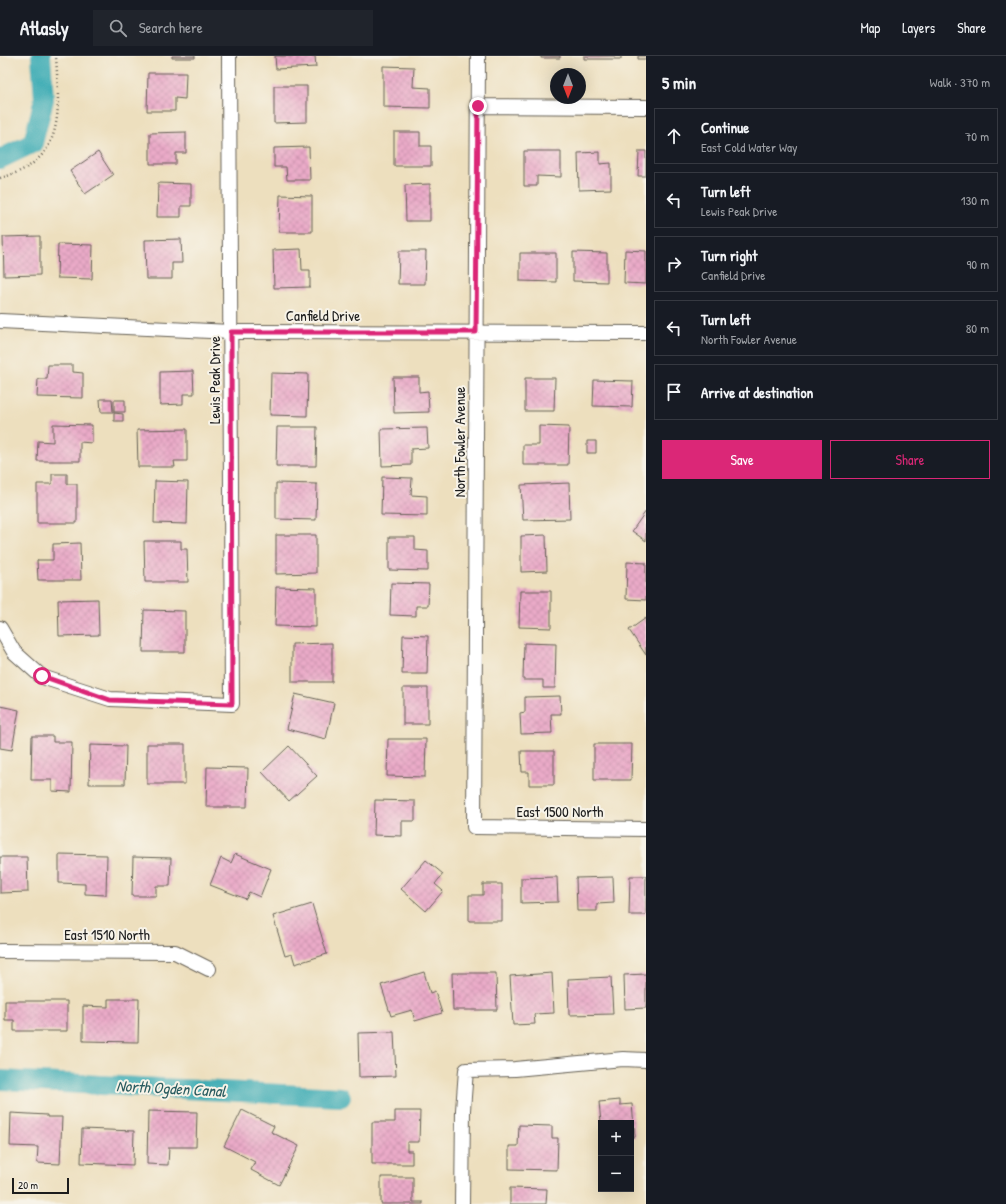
<!DOCTYPE html>
<html lang="en">
<head>
<meta charset="utf-8">
<style>
	:root { --surface:#171b24; --page:#20242c; --text:#f1f3f6; --muted:#9ea1a6; --line:#363941; --accent:#db2777 }
	body { margin:0; font-family:"Patrick Hand",sans-serif; background:var(--page); color:var(--text) }
	.controls { position:absolute; right:12px; bottom:12px; display:grid; overflow:hidden; border-radius:0px; box-shadow:0 4px 16px #0002 }
	.controls button { width:36px; height:36px; display:grid; place-items:center; padding:0; border:0; border-bottom:1px solid var(--line); background:var(--surface); color:var(--text); font:20px sans-serif }
	.compass { position:absolute; left:550px; top:12px; width:36px; height:36px; border-radius:50%; background:var(--surface); box-shadow:0 4px 16px #0002; rotate:180deg }
	.scale { position:absolute; left:12px; bottom:10px; width:57px; box-sizing:border-box; padding-left:4px; border:2px solid #1c1c1c; border-top:0; font-size:11px; line-height:14px; white-space:nowrap; color:#1c1c1c; -webkit-text-stroke:3px #f7f3e8; paint-order:stroke }
	.stop { position:absolute; width:12px; height:12px; margin:-9px; border:3px solid #db2777; border-radius:50%; background:#fff }
	.stop.end { background:#db2777; border-color:#fff; box-shadow:0 1px 4px #0008 }
	.list { margin:0; padding:0; list-style:none }
	h2 { display:flex; justify-content:space-between; align-items:center; height:52px; margin:0; padding:0 16px; font-size:17px }
	h2 small { font-size:13px; font-weight:400; color:var(--muted) }
	.list li { display:grid; grid-template-columns:26px 1fr auto; gap:12px; align-items:center; box-sizing:border-box; height:56px; margin:0 8px 8px; padding:0 8px; border:1px solid var(--line); border-radius:0px }
	.list b { display:block; font-size:15px; white-space:nowrap }
	.list p { margin:0; font-size:13px; white-space:nowrap; color:var(--muted) }
	.list em { font-size:13px; font-style:normal; color:var(--muted) }
	.actions { display:flex; gap:8px; padding:12px 16px }
	.actions a { flex:1; padding:9px 0; border:1px solid var(--accent); border-radius:0px; text-align:center; font-size:14px; color:var(--accent) }
	.actions .main { background:var(--accent); color:#fff }
	.icon { flex:none; width:22px; height:22px; fill:none; stroke:currentColor; stroke-width:2; stroke-linecap:round; stroke-linejoin:round }
	.map { position:relative; flex:none; width:646px; height:1148px; overflow:hidden }
	header { display:flex; align-items:center; gap:24px; box-sizing:border-box; height:56px; padding:0 20px; background:var(--surface); border-bottom:1px solid var(--line) }
	header strong { font-size:19px }
	nav { display:flex; gap:22px; margin-inline-start:auto; font-size:14px }
	.search { width:280px; height:36px; background:var(--page); display:flex; align-items:center; gap:10px; box-sizing:border-box; padding:0 14px; border-radius:0px; color:var(--muted); font-size:15px }
	main { display:flex }
	aside { flex:1; background:var(--surface) }
	.map>svg:first-child { display:block }
	.lines { fill:none; stroke-linecap:round; stroke-linejoin:round }
	.canal { stroke:#3aabb4; stroke-width:20 }
	.building { fill:url(#building-cross-hatch) }
	.minor-casing { stroke:#656055; stroke-width:16 }
	.path { stroke:#656055; stroke-width:2.5; stroke-dasharray:1 3; stroke-linecap:butt }
	.minor { stroke:#fff; stroke-width:14 }
	.route { stroke:#db2777; stroke-width:5 }
	.labels { text-anchor:middle; dominant-baseline:central; stroke-width:4; stroke-linejoin:round; paint-order:stroke }
	.street-label { font-size:15px; fill:#1c1c1c; stroke:#f7f3e8 }
	.water-label { font-size:16px; font-style:italic; fill:#2a5c60; stroke:#f7f3e8 }
</style>
</head>
<body>
<header>
<strong>Atlasly</strong>
<div class="search"><svg class="icon" aria-label="search" viewBox="0 0 24 24"><circle cx="10" cy="10" r="6"/><path d="M15 15l6 6"/></svg>Search here</div>
<nav><a>Map</a><a>Layers</a><a>Share</a></nav>
</header>
<main>
<div class="map">
<svg width="646" height="1148" viewBox="0 0 646 1148">
	<defs>
		<pattern id="building-cross-hatch" width="8" height="8" patternUnits="userSpaceOnUse"><rect width="8" height="8" fill="#eaaac8"/><path d="M0 0l8 8M0 8l8-8" fill="none" stroke="#c892ab"/></pattern>
	</defs>
	<rect width="100%" height="100%" fill="#f7f3e8"/>
	<filter id="ink" filterUnits="userSpaceOnUse"><feTurbulence type="fractalNoise" baseFrequency=".025" numOctaves="2"/><feDisplacementMap in="SourceGraphic" scale="8" xChannelSelector="R" yChannelSelector="G"/><feConvolveMatrix kernelMatrix="1 2 1 2 8 2 1 2 1" color-interpolation-filters="sRGB"/></filter>
	<filter id="wash" filterUnits="userSpaceOnUse"><feTurbulence type="fractalNoise" baseFrequency=".012" numOctaves="4" result="noise"/><feDisplacementMap in="SourceGraphic" scale="16" xChannelSelector="R" yChannelSelector="G"/><feGaussianBlur stdDeviation="0.9" result="paint"/><feColorMatrix in="noise" values="0 0 0 0 0 0 0 0 0 0 0 0 0 0 0 0 0 1.4 0 .05"/><feComposite in="paint" operator="in"/></filter>
	<g filter="url(#wash)">
		<rect width="100%" height="100%" fill="#eddfbe"/>
		<g class="lines">
			<path class="canal" d="M0,103L33,87L44,43L41,0
				M0,1024L341,1041"/>
		</g>
		<g id="blocks">
			<path class="building" d="M172,0H195V2H172Z
				M275,0H315L316,11L276,13Z
				M541,0H560V2H541Z
				M584,0H621V3H584Z
				M638,0H646V3H638Z
				M383,10L414,11L413,31L430,32V52L383,51Z
				M148,17H186L185,43L175,42V55H147Z
				M274,30H307V66L274,67Z
				M186,76V97H176V108H150V77Z
				M394,76H420V90H431V110H394Z
				M309,91L310,124H287L286,111H274V92Z
				M524,95H561V121L537,120V130H524Z
				M639,95H646V120H638Z
				M98,96L113,119L85,138L70,115Z
				M600,96V108L611,107V133L579,134L578,97Z
				M158,127L191,128V150H181V161H157Z
				M430,128V165H406L405,129Z
				M280,139L312,140V176H279Z
				M40,180V219L4,220L3,181Z
				M181,183L182,207H172V223H146L145,184Z
				M58,188L93,189L92,223L57,222Z
				M301,193L302,214H310V231L274,232L273,194Z
				M625,194L646,195V228L624,227Z
				M399,195H426L425,228H398Z
				M573,196L607,197V226L573,225Z
				M520,197H556V226L520,225Z
				M48,309H73V316L83,317V342L37,341L38,323H47Z
				M193,315L194,338H183V348L160,349V316Z
				M271,317L308,318L307,360L270,359Z
				M393,321H419V336L428,335L429,356L394,357Z
				M525,322H555L554,355H525Z
				M594,324L633,325L632,351L593,350Z
				M100,343H112L113,356H101Z
				M114,344H125V356H114Z
				M114,357L123,358V365H114Z
				M53,368L92,369V387L80,386V405H37L38,385L53,386Z
				M539,370L569,371L568,409H523V389H539Z
				M277,371H317L316,410H276Z
				M427,372L428,392L411,393V409L382,410L381,373Z
				M187,373V405H174L175,411H138L137,374Z
				M587,385H596V397H587Z
				M52,418H67V428H77V467H37V428H52Z
				M382,421L412,422L411,439L427,440V460L381,459Z
				M155,425L188,426L187,468L154,467Z
				M276,427L317,428L316,464L276,463Z
				M569,427L570,463L523,464L521,429Z
				M646,455V485L632,475Z
				M276,479H316V517L276,518Z
				M546,479L547,515L521,516V480Z
				M389,481H415V494L428,495V515L389,514Z
				M144,485H181V493H187L188,526H145Z
				M80,487L81,524H38L37,504H53V488Z
				M627,506L646,507V544L626,543Z
				M391,527L429,528L428,550H416V560L390,559Z
				M276,531L316,532V571L275,570Z
				M520,535H551V572L519,571Z
				M98,543L99,579L59,580L58,544Z
				M144,554L185,555V596H143Z
				M646,562V599L629,574Z
				M403,579L428,580L427,618H402Z
				M332,587V626H292V588Z
				M524,587L556,588L555,632H543V624H523Z
				M403,632H428V668H403Z
				M295,638L334,647L326,683L287,673Z
				M560,640L561,658H551L552,677L521,678L520,657L525,656V641Z
				M0,650L19,654L12,694L0,692Z
				M32,680H53V686H72L71,736L52,735V724H31Z
				M388,683H426L425,721L387,720Z
				M147,688H185V728H147Z
				M594,688H632L631,724H594Z
				M90,689L126,690L125,728H89Z
				M289,690L317,720L289,745L262,716Z
				M521,695H554V729H529V716H522Z
				M207,711L248,712L247,751H206Z
				M375,744L415,745V765H402V780L374,779Z
				M59,798L107,799L106,839L85,838V828L59,827Z
				M235,798L271,813L260,841L249,836L246,843L210,829L221,802L231,807Z
				M0,801H27L28,836L0,837Z
				M133,801L171,802L170,830H156V840H132Z
				M426,804L443,818L435,828L443,835L426,855L401,833Z
				M630,820H646V859H629Z
				M557,821L558,846L521,847V822Z
				M613,821L614,847L597,848V855H577L576,822Z
				M483,828H502V865H469V839H483Z
				M312,848L327,898L295,908L292,898L285,900L273,860Z
				M424,916L430,937L435,935L442,957L415,965L412,954L391,960L381,929Z
				M452,917H496L497,954H453Z
				M552,917L554,957L534,958L535,968L513,969L510,920Z
				M646,918V952L625,953L624,919Z
				M611,921L613,958L569,959L568,923Z
				M108,943H139L138,986L83,985V950L108,951Z
				M5,945H67V975H14V964H5Z
				M394,976L396,1020L359,1021L358,977Z
				M620,1044V1049L632,1048L635,1081H631V1067H601L599,1046Z
				M242,1054L274,1070L271,1076L299,1090L279,1129L251,1114L255,1106L224,1090Z
				M148,1055L197,1056L196,1091H169L168,1109L147,1108Z
				M395,1055H420L419,1086H407V1095H412V1108H372V1066H395Z
				M11,1057L47,1059V1061H62L60,1108L37,1107L38,1091L10,1090Z
				M519,1069L552,1070V1082H558L557,1114L509,1113V1090H518Z
				M82,1073L134,1075L133,1109L81,1107Z
				M381,1121H413V1146H423V1148H381Z
				M510,1132L547,1133L546,1148H510Z"/>
		</g>
	</g>
	<g filter="url(#ink)">
		<use href="#blocks" fill-opacity="0" stroke="#656055" stroke-width="1"/>
		<g class="lines">
			<defs>
				<path id="minor" d="M478,0L474,771L646,773
					M478,50L646,51
					M0,265L231,276L646,277
					M0,572L14,596L42,621L110,643L232,648L229,0
					M0,895L175,896L209,913
					M462,1148L463,1054L466,1014L515,1013L623,1003L646,1004"/>
			</defs>
			<use href="#minor" class="minor-casing"/>
			<path class="path" d="M0,122C67,105 59,55 56,0"/>
			<use href="#minor" class="minor"/>
		</g>
	</g>
	<g class="lines" filter="url(#ink)">
		<path class="route" d="M42,620L110,644L232,648L231,276H476L478,50"/>
	</g>
	<g class="labels">
		<g class="street-label">
			<text x="323" y="259">Canfield Drive</text>
			<text transform="translate(214 324) rotate(-90)">Lewis Peak Drive</text>
			<text transform="translate(459 386) rotate(-90)">North Fowler Avenue</text>
			<text x="560" y="755">East 1500 North</text>
			<text x="107" y="878">East 1510 North</text>
		</g>
		<g class="water-label">
			<text transform="translate(171 1032) rotate(3)">North Ogden Canal</text>
		</g>
	</g>
</svg>
<div class="controls">
<button>+</button>
<button>−</button>
</div>
<svg class="compass" viewBox="-18 -18 36 36"><path d="M0-13l5 13h-10z" fill="#e53935"/><path d="M0 13l5-13h-10z" fill="#9ea1a6"/></svg>
<div class="scale">20 m</div>
<div class="stop" style="left:42px;top:620px"></div>
<div class="stop end" style="left:478px;top:50px"></div>
</div>
<aside>
<h2>5 min<small>Walk · 370 m</small></h2>
<ul class="list">
<li><svg class="icon" aria-label="ahead" viewBox="0 0 24 24"><path d="M12 20V5M6 11l6-6 6 6"/></svg><div><b>Continue</b><p>East Cold Water Way</p></div><em>70 m</em></li>
<li><svg class="icon" aria-label="left" viewBox="0 0 24 24"><path d="M17 20v-9H6M10 6l-5 5 5 5"/></svg><div><b>Turn left</b><p>Lewis Peak Drive</p></div><em>130 m</em></li>
<li><svg class="icon" aria-label="right" viewBox="0 0 24 24"><path d="M7 20v-9h11M14 6l5 5-5 5"/></svg><div><b>Turn right</b><p>Canfield Drive</p></div><em>90 m</em></li>
<li><svg class="icon" aria-label="left" viewBox="0 0 24 24"><path d="M17 20v-9H6M10 6l-5 5 5 5"/></svg><div><b>Turn left</b><p>North Fowler Avenue</p></div><em>80 m</em></li>
<li><svg class="icon" aria-label="arrive" viewBox="0 0 24 24"><path d="M6 21V4h12l-3 4 3 4H6"/></svg><div><b>Arrive at destination</b></div></li>
</ul>
<div class="actions"><a class="main">Save</a><a>Share</a></div>
</aside>
</main>
</body>
</html>
